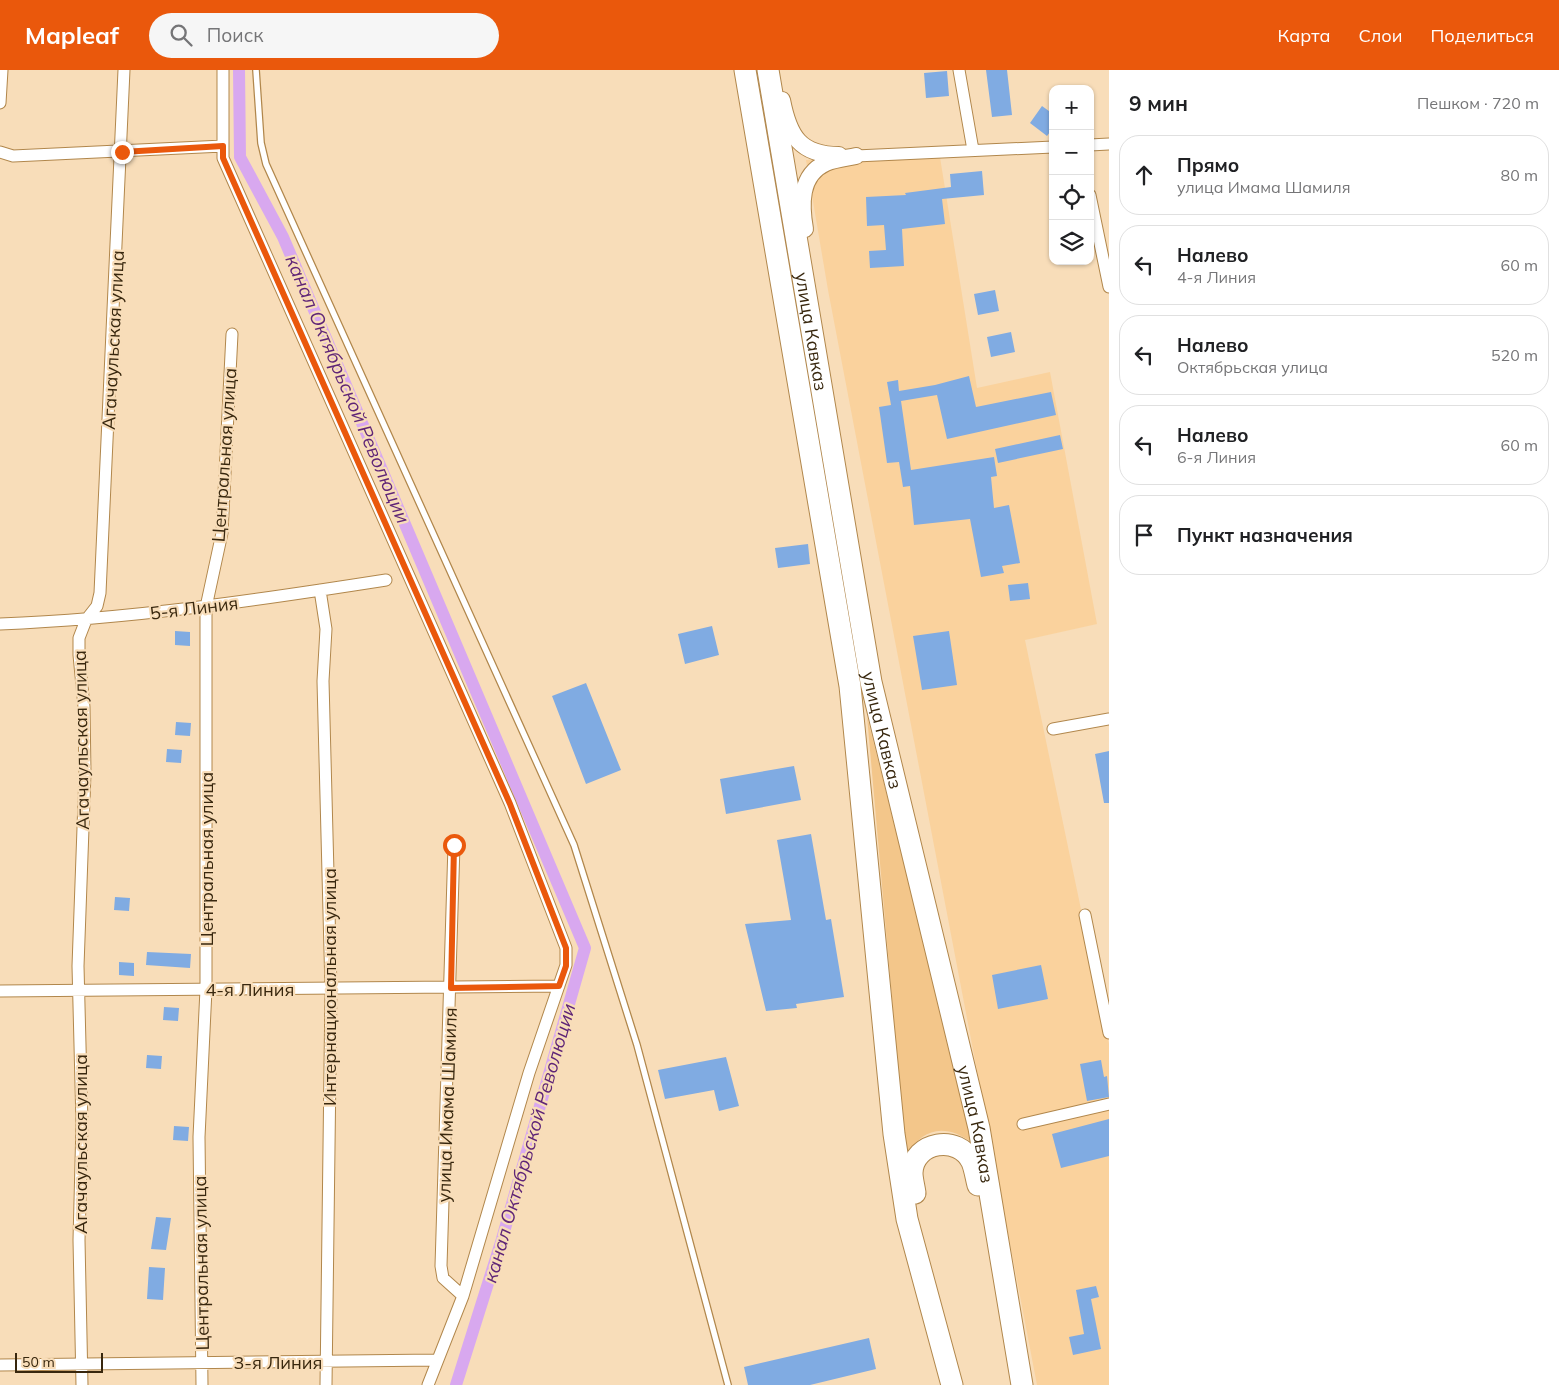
<!DOCTYPE html>
<html lang="ru">
<head>
<meta charset="utf-8">
<style>
	:root { --surface:#fff; --page:#f6f6f6; --text:#202124; --muted:#757577; --line:#e0e0e0; --accent:#ea580c }
	body { margin:0; font-family:Mulish,sans-serif; background:var(--page); color:var(--text) }
	.controls { position:absolute; right:15px; top:15px; display:grid; overflow:hidden; border-radius:10px; box-shadow:0 1px 4px #0004 }
	.controls button { width:45px; height:45px; display:grid; place-items:center; padding:0; border:0; border-bottom:1px solid var(--line); background:var(--surface); color:var(--text); font:25px sans-serif }
	.scale { position:absolute; left:15px; bottom:12px; width:88px; box-sizing:border-box; padding-left:5px; border:2px solid #38270e; border-top:0; font-size:14px; line-height:18px; white-space:nowrap; color:#38270e; -webkit-text-stroke:4px #f8ddb9; paint-order:stroke }
	.stop { position:absolute; width:15px; height:15px; margin:-11px; border:4px solid #ea580c; border-radius:50%; background:#fff }
	.stop.end { background:#ea580c; border-color:#fff; box-shadow:0 1px 5px #0008 }
	.list { margin:0; padding:0; list-style:none }
	h2 { display:flex; justify-content:space-between; align-items:center; height:65px; margin:0; padding:0 20px; font-size:21px }
	h2 small { font-size:16px; font-weight:400; color:var(--muted) }
	.list li { display:grid; grid-template-columns:32px 1fr auto; gap:15px; align-items:center; box-sizing:border-box; height:80px; margin:0 10px 10px; padding:0 10px; border:1px solid var(--line); border-radius:20px }
	.list b { display:block; font-size:19px; white-space:nowrap }
	.list p { margin:0; font-size:16px; white-space:nowrap; color:var(--muted) }
	.list em { font-size:16px; font-style:normal; color:var(--muted) }
	.icon { flex:none; width:28px; height:28px; fill:none; stroke:currentColor; stroke-width:2; stroke-linecap:round; stroke-linejoin:round }
	.map { position:relative; flex:none; width:1109px; height:1315px; overflow:hidden }
	header { display:flex; align-items:center; gap:30px; box-sizing:border-box; height:70px; padding:0 25px; background:var(--accent); color:#fff }
	header strong { font-size:24px }
	nav { display:flex; gap:28px; margin-inline-start:auto; font-size:18px }
	.search { width:350px; height:45px; background:var(--page); display:flex; align-items:center; gap:12px; box-sizing:border-box; padding:0 18px; border-radius:28px; color:var(--muted); font-size:19px }
	main { display:flex }
	aside { flex:1; background:var(--surface) }
	.map>svg:first-child { display:block }
	.built { fill:#fad29d }
	.green { fill:#f3c68a }
	.lines { fill:none; stroke-linecap:round; stroke-linejoin:round }
	.canal { stroke:#d8a8ef; stroke-width:12 }
	.building { fill:#80abe2 }
	.lane-casing { stroke:#b1874c; stroke-width:8 }
	.street-casing { stroke:#b1874c; stroke-width:13 }
	.secondary-casing { stroke:#b1874c; stroke-width:18 }
	.highway-casing { stroke:#b1874c; stroke-width:23 }
	.lane { stroke:#fff; stroke-width:5.5 }
	.street { stroke:#fff; stroke-width:11 }
	.secondary { stroke:#fff; stroke-width:16 }
	.highway { stroke:#fff; stroke-width:21 }
	.route { stroke:#ea580c; stroke-width:6 }
	.labels { text-anchor:middle; dominant-baseline:central; stroke-width:4.5; stroke-linejoin:round; paint-order:stroke }
	.street-label { font-size:18px; fill:#38270e; stroke:#f8ddb9 }
	.water-label { font-size:19px; font-style:italic; fill:#5f2577; stroke:#f8ddb9 }
</style>
</head>
<body>
<header>
<strong>Mapleaf</strong>
<div class="search"><svg class="icon" aria-label="search" viewBox="0 0 24 24"><circle cx="10" cy="10" r="6"/><path d="M15 15l6 6"/></svg>Поиск</div>
<nav><a>Карта</a><a>Слои</a><a>Поделиться</a></nav>
</header>
<main>
<div class="map">
<svg width="1109" height="1315" viewBox="0 0 1109 1315">
	<rect width="100%" height="100%" fill="#f8ddb9"/>
	<path class="built" d="M939,81L977,318L1050,302L1097,554L1025,570L1109,974V1315H1037L828,220L806,90Z"/>
	<path class="green" d="M867,646L974,1074C946,1053 922,1057 906,1087Z"/>
	<g class="lines">
		<path class="canal" d="M239,0L240,87L283,167L585,878L502,1169L456,1315"/>
	</g>
	<path class="building" d="M986,0H1007L1012,45L992,47Z
		M947,1L949,26L926,28L924,3Z
		M1042,36L1053,44V58L1047,66L1030,53Z
		M982,101L984,125L942,129L945,154L902,159L904,196L870,198L869,181L886,180L884,155L867,156L866,127L906,125L905,123L951,117L950,104Z
		M995,220L999,241L978,245L974,224Z
		M1011,262L1015,282L991,287L987,267Z
		M969,306L976,337L1051,322L1056,345L947,369L937,325L901,331L911,400L994,387L997,406L991,407L994,438L1009,435L1020,493L1002,496L1004,503L981,507L970,449L914,455L910,416L903,417L899,392L887,393L879,337L891,335L887,312L898,310L899,321L935,315Z
		M1060,365L1063,379L998,393L995,379Z
		M808,474L810,494L778,498L775,478Z
		M1028,513L1030,529L1010,531L1008,515Z
		M712,556L719,585L685,594L678,564Z
		M175,561L190,562V576L175,575Z
		M949,561L957,615L922,620L913,566Z
		M586,613L621,700L586,714L552,626Z
		M176,652L191,653L190,666L175,665Z
		M167,679L182,680L181,693L166,692Z
		M1109,681V733H1104L1095,684Z
		M794,696L801,730L726,744L720,709Z
		M811,764L826,850L831,849L844,927L796,934L797,938L766,941L745,854L791,850L777,770Z
		M115,827L130,828L129,841L114,840Z
		M147,882L191,884L190,898L146,895Z
		M119,892L134,893V906L119,905Z
		M1041,895L1048,929L998,939L992,905Z
		M164,937L179,938L178,951L163,950Z
		M147,985L162,986L161,999L146,998Z
		M726,987L739,1036L719,1041L714,1020L665,1029L658,1000Z
		M1101,990L1104,1007L1107,1006L1109,1027L1087,1031L1080,994Z
		M1109,1049V1086L1061,1098L1052,1064Z
		M174,1056L189,1057L188,1071L173,1070Z
		M156,1147L171,1148L166,1180L151,1179Z
		M149,1197L165,1198L163,1230L147,1229Z
		M1096,1216L1099,1227L1091,1229L1101,1279L1073,1285L1069,1267L1084,1264L1076,1220Z
		M869,1268L876,1299L810,1315H748L744,1297Z"/>
	<g class="lines">
		<defs>
			<path id="lane" d="M256,0L261,73L266,94L574,775L637,975L728,1315"/>
			<path id="street" d="M223,0V88L510,733L566,878V895L529,1003L463,1226L428,1315
				M959,0L973,80
				M0,33L2,0
				M1090,75L1109,74
				M0,82L13,86L223,76
				M856,86L1053,77
				M1090,125L1109,217
				M320,520L326,559L323,611L331,919L326,1315
				M0,554C130,549 258,530 386,510
				M1053,659L1109,649
				M454,775L441,1196L443,1208L463,1226
				M1085,845L1109,963
				M0,921L559,916
				M1023,1054L1109,1034
				M0,1295L437,1290
				M82,1315L79,1170L82,1054L78,896L85,703L84,637L79,585V568L86,550L97,536L100,523L124,0
				M202,1315L199,1067L206,919V537L222,463L232,264"/>
			<path id="secondary" d="M782,30C789,66 800,85 839,85
				M805,159C801,136 799,105 826,93C835,89 847,88 856,86"/>
			<g id="highway">
				<path d="M745,0L850,616L894,1064L907,1149L952,1315"/>
				<path id="s1" d="M768,0L871,612L979,1058L1022,1315"/>
				<path d="M915,1123C914,1116 912,1109 912,1103C913,1071 959,1064 972,1092C975,1099 976,1108 978,1115"/>
			</g>
		</defs>
		<use href="#lane" class="lane-casing"/>
		<use href="#street" class="street-casing"/>
		<use href="#secondary" class="secondary-casing"/>
		<use href="#highway" class="highway-casing"/>
		<use href="#lane" class="lane"/>
		<use href="#street" class="street"/>
		<use href="#secondary" class="secondary"/>
		<use href="#highway" class="highway"/>
	</g>
	<g class="lines">
		<path class="route" d="M122,82L223,76V88L510,734L566,878V896L559,916L451,918L454,775"/>
	</g>
	<g class="labels">
		<g class="street-label">
			<text stroke="none"><textPath href="#s1" startOffset="265">улица Кавказ</textPath></text>
			<text transform="translate(113 270) rotate(-87)">Агачаульская улица</text>
			<text transform="translate(224 385) rotate(-86)">Центральная улица</text>
			<text transform="translate(194 538) rotate(-7)">5-я Линия</text>
			<text stroke="none"><textPath href="#s1" startOffset="670">улица Кавказ</textPath></text>
			<text transform="translate(81 670) rotate(-91)">Агачаульская улица</text>
			<text transform="translate(206 789) rotate(-90)">Центральная улица</text>
			<text transform="translate(329 917) rotate(-90)">Интернациональная улица</text>
			<text x="250" y="919">4-я Линия</text>
			<text transform="translate(447 1035) rotate(-88)">улица Имама Шамиля</text>
			<text stroke="none"><textPath href="#s1" startOffset="1075">улица Кавказ</textPath></text>
			<text transform="translate(80 1074) rotate(-90)">Агачаульская улица</text>
			<text transform="translate(201 1193) rotate(-91)">Центральная улица</text>
			<text x="278" y="1292">3-я Линия</text>
		</g>
		<g class="water-label">
			<text transform="translate(348 319) rotate(67)">канал Октябрьской Революции</text>
			<text transform="translate(529 1073) rotate(-74)">канал Октябрьской Революции</text>
		</g>
	</g>
</svg>
<div class="controls">
<button>+</button>
<button>−</button>
<button><svg class="icon" aria-label="locate" viewBox="0 0 24 24"><circle cx="12" cy="12" r="6"/><path d="M12 2v4M12 18v4M2 12h4M18 12h4"/></svg></button>
<button><svg class="icon" aria-label="layers" viewBox="0 0 24 24"><path d="M12 4l9 5-9 5-9-5zM3 14l9 5 9-5"/></svg></button>
</div>
<div class="scale">50 m</div>
<div class="stop" style="left:454px;top:775px"></div>
<div class="stop end" style="left:122px;top:82px"></div>
</div>
<aside>
<h2>9 мин<small>Пешком · 720 m</small></h2>
<ul class="list">
<li><svg class="icon" aria-label="ahead" viewBox="0 0 24 24"><path d="M12 20V5M6 11l6-6 6 6"/></svg><div><b>Прямо</b><p>улица Имама Шамиля</p></div><em>80 m</em></li>
<li><svg class="icon" aria-label="left" viewBox="0 0 24 24"><path d="M17 20v-9H6M10 6l-5 5 5 5"/></svg><div><b>Налево</b><p>4-я Линия</p></div><em>60 m</em></li>
<li><svg class="icon" aria-label="left" viewBox="0 0 24 24"><path d="M17 20v-9H6M10 6l-5 5 5 5"/></svg><div><b>Налево</b><p>Октябрьская улица</p></div><em>520 m</em></li>
<li><svg class="icon" aria-label="left" viewBox="0 0 24 24"><path d="M17 20v-9H6M10 6l-5 5 5 5"/></svg><div><b>Налево</b><p>6-я Линия</p></div><em>60 m</em></li>
<li><svg class="icon" aria-label="arrive" viewBox="0 0 24 24"><path d="M6 21V4h12l-3 4 3 4H6"/></svg><div><b>Пункт назначения</b></div></li>
</ul>
</aside>
</main>
</body>
</html>
